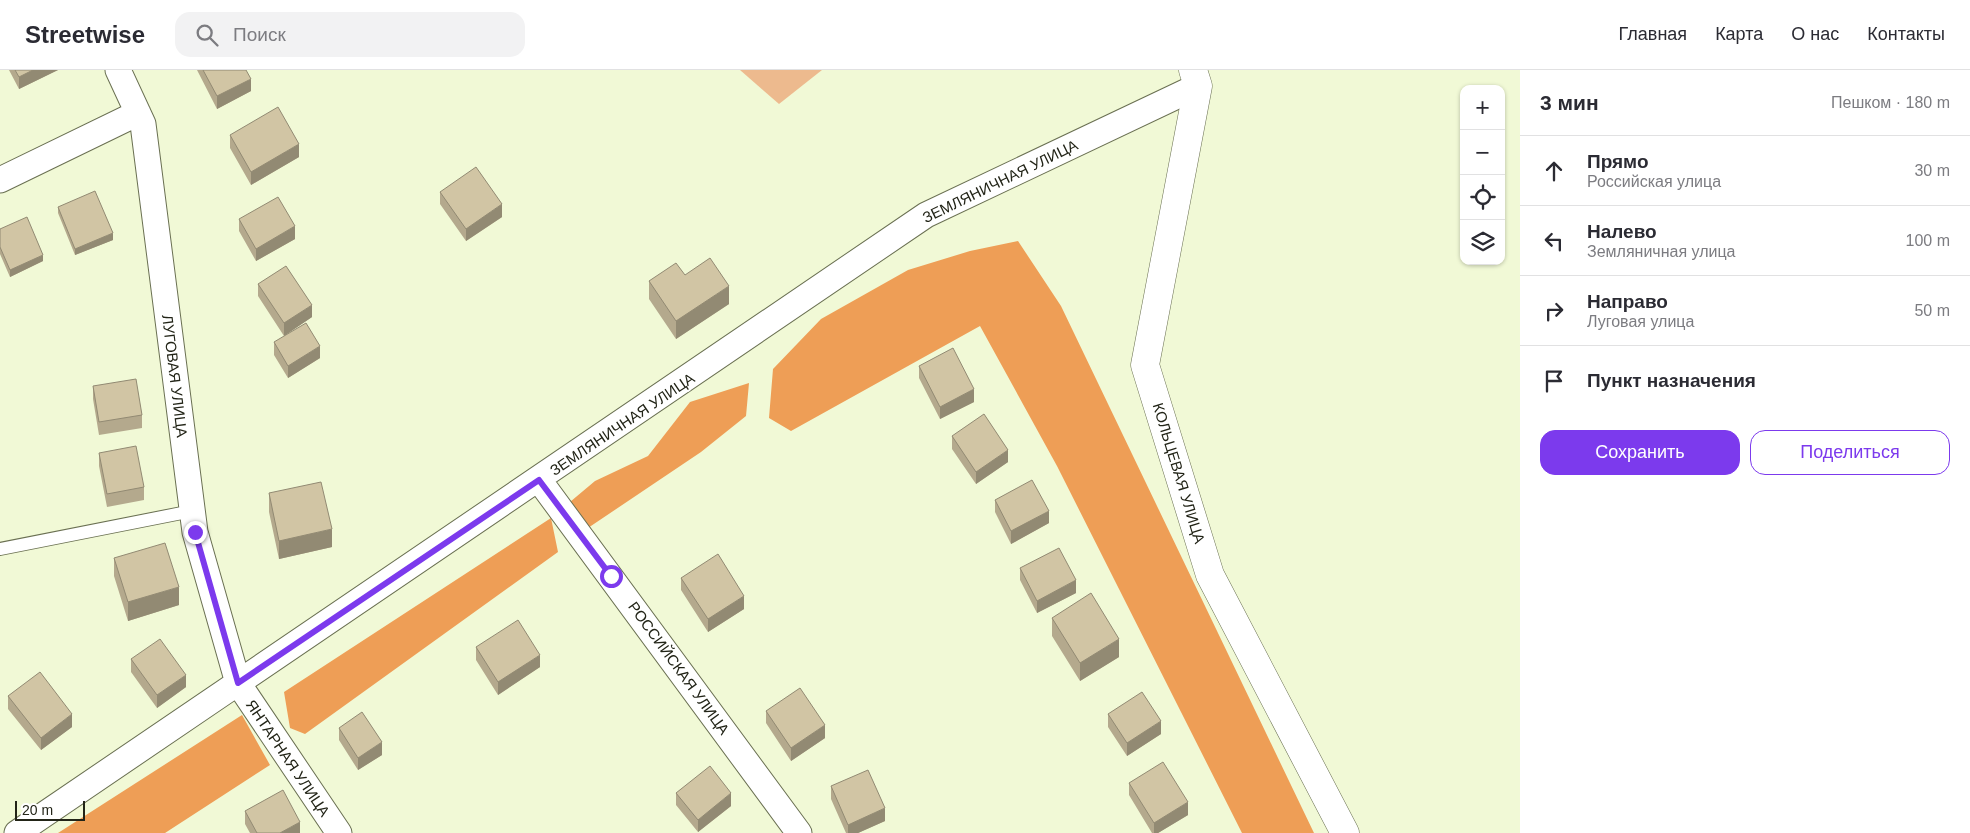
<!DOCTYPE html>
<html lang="ru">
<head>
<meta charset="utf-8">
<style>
	:root { --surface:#fff; --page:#f2f2f3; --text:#2b2b33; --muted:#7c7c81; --line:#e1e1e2; --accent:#7c3aed }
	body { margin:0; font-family:Helvetica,sans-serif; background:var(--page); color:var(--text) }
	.controls { position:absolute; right:15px; top:15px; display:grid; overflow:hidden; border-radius:10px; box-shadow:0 1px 4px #0004 }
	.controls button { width:45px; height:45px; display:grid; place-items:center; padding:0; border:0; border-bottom:1px solid var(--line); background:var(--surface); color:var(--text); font:25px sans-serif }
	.scale { position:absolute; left:15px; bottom:12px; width:70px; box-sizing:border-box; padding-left:5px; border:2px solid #222417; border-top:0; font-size:14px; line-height:18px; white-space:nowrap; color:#222417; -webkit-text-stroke:4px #fff; paint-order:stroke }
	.stop { position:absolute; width:15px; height:15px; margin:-11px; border:4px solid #7c3aed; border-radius:50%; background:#fff }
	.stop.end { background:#7c3aed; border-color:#fff; box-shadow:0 1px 5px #0008 }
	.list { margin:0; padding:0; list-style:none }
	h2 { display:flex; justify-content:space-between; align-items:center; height:65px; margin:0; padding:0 20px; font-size:21px }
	h2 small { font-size:16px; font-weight:400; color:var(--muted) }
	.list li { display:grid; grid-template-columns:32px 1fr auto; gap:15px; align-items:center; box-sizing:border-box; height:70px; padding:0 20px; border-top:1px solid var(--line) }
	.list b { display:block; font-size:19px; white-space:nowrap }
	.list p { margin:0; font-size:16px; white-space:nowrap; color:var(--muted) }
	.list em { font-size:16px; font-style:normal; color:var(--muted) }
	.actions { display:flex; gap:10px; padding:15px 20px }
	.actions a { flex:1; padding:11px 0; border:1px solid var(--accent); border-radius:15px; text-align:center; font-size:18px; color:var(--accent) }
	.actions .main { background:var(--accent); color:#fff }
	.icon { flex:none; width:28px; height:28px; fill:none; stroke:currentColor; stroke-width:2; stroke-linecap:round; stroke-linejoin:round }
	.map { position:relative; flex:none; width:1520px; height:763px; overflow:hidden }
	header { display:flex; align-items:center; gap:30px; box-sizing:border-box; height:70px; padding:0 25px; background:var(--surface); border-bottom:1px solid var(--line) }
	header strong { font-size:24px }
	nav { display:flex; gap:28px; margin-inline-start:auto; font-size:18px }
	.search { width:350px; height:45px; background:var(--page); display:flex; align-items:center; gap:12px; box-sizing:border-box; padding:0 18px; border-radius:15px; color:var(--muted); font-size:19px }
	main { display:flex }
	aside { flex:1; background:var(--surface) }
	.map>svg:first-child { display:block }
	.green { fill:#edba8e }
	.forest { fill:#ee9e56 }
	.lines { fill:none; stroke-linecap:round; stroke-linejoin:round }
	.lane-casing { stroke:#6a7052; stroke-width:14 }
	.street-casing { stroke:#6a7052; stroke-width:27 }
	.secondary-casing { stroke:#6a7052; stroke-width:29 }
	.lane { stroke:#fff; stroke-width:12 }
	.street { stroke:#fff; stroke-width:25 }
	.secondary { stroke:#fff; stroke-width:28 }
	.wall { fill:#b4a98d }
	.shaded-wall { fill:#928a73 }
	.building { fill:#d1c5a4; stroke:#928a73 }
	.route { stroke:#7c3aed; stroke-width:6 }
	.labels { text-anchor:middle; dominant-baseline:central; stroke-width:4; stroke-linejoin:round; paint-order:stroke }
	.street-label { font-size:15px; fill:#222417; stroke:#fff }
</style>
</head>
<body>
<header>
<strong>Streetwise</strong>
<div class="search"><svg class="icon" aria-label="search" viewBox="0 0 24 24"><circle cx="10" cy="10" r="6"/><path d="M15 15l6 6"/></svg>Поиск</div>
<nav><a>Главная</a><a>Карта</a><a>О нас</a><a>Контакты</a></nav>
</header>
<main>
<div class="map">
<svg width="1520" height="763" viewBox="0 0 1520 763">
	<rect width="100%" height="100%" fill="#f1f9d6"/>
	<path class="green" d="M740,0H822L779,34Z"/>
	<path class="forest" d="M1018,171L1061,236L1314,763H1242L1057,396L980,256L791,361L769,348L773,299L821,249L908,200L970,181Z
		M749,313L746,346L701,382L582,462L564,437L595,411L648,386L690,332Z
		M551,448L558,482L305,664L290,658L284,622Z
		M242,645L270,695L165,763H58Z"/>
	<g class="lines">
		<defs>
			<path id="lane" d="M0,479L192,441"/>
			<path id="street" d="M118,0L143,54L195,462L238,613L339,763
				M0,110L138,43
				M539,410L799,763
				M17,763L926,145L1198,16"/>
			<path id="secondary" d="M1193,0L1198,16L1145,295L1210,505L1345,763"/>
		</defs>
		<use href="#lane" class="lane-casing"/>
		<use href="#street" class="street-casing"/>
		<use href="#secondary" class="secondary-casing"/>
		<use href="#lane" class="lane"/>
		<use href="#street" class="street"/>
		<use href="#secondary" class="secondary"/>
	</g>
	<path class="wall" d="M9,0H58L19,19Z
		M197,0H246L251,21L217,39Z
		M230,65L299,87L251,115L230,78Z
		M440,122L502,147L466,171L440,134Z
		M58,137L113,170L75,185L58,143Z
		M239,149L295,169L256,191L239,161Z
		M0,159L43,191L10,207L0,184Z
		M685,205L729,234L676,269L649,229V211Z
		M258,214L312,247L284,266L258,226Z
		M274,272L320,288L288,308L274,285Z
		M919,296L974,332L940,349L919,308Z
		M93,316L142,345V358L99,365L93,329Z
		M952,366L1008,392L976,414L952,379Z
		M99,383L144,417V430L107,437L99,396Z
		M269,423L332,477L279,489L269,442Z
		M995,430L1049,453L1011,474L995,442Z
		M114,488L179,535L128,551L114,506Z
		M1020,498L1076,523L1037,543L1020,510Z
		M681,508L744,539L708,562L681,520Z
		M1052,548L1119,587L1080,611L1052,566Z
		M476,577L540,597L498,625L476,590Z
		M131,589L186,617L157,638L131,602Z
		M8,626L72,657L41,680L8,639Z
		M766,641L825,668L791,691L766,653Z
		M1108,644L1161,664L1127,686L1108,657Z
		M339,658L382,685L358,700L339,670Z
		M1129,713L1188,745L1158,763H1152L1129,725Z
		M831,716L885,751L858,763H846L831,729Z
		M676,723L731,736L698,762L676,735Z
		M245,741L300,763H250L245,754Z"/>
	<path class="shaded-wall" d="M33,0H58L19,19V7Z
		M251,9V21L217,39V26Z
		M299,74V87L251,115V102Z
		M502,134V147L466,171V159Z
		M295,156V169L256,191V179Z
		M113,163V170L75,185V179Z
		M43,185V191L10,207V200Z
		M729,216V234L676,269V251Z
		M312,235V247L284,266V253Z
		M320,276V288L288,308V296Z
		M974,319V332L940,349V337Z
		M1008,380V392L976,414V402Z
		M1049,441V453L1011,474V461Z
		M332,459V477L279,489V471Z
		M1076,510V523L1037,543V531Z
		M179,517V535L128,551V532Z
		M744,526V539L708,562V549Z
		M1119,569V587L1080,611V593Z
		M540,585V597L498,625V612Z
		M186,605V617L157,638V625Z
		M72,644V657L41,680V668Z
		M1161,651V664L1127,686V673Z
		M825,655V668L791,691V678Z
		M382,672V685L358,700V688Z
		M731,723V736L698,762V750Z
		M1188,732V745L1158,763H1154V753Z
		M885,738V751L858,763H848V755Z
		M300,752V763H280Z"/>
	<path class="building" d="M15,0H33L19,7Z
		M203,0H246L251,9L217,26Z
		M278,37L299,74L251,102L230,65Z
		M476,97L502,134L466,159L440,122Z
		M95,121L113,163L75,179L58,137Z
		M278,127L295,156L256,179L239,149Z
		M27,147L43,185L10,200L0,177V159Z
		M710,188L729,216L676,251L649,211L676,193L685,205Z
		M286,196L312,235L284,253L258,214Z
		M306,253L320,276L288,296L274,272Z
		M953,278L974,319L940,337L919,296Z
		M136,309L142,345L99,352L93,316Z
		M984,344L1008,380L976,402L952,366Z
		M136,376L144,417L107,424L99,383Z
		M1032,410L1049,441L1011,461L995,430Z
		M321,412L332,459L279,471L269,423Z
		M165,473L179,517L128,532L114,488Z
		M1059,478L1076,510L1037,531L1020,498Z
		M718,484L744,526L708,549L681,508Z
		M1091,523L1119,569L1080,593L1052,548Z
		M518,550L540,585L498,612L476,577Z
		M160,569L186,605L157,625L131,589Z
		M40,602L72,644L41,668L8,626Z
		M800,618L825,655L791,678L766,641Z
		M1142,622L1161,651L1127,673L1108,644Z
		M362,642L382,672L358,688L339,658Z
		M1163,692L1188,732L1154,753L1129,713Z
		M710,696L731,723L698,750L676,723Z
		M868,700L885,738L848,755L831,716Z
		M283,720L300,752L280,763H257L245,741Z"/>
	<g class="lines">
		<path class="route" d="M195,462L238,613L539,410L611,506"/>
	</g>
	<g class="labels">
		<g class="street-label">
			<text transform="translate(1000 111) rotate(-26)">ЗЕМЛЯНИЧНАЯ УЛИЦА</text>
			<text transform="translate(175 306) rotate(83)">ЛУГОВАЯ УЛИЦА</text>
			<text transform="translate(622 354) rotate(-34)">ЗЕМЛЯНИЧНАЯ УЛИЦА</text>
			<text transform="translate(1179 403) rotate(73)">КОЛЬЦЕВАЯ УЛИЦА</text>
			<text transform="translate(679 598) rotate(54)">РОССИЙСКАЯ УЛИЦА</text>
			<text transform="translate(288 688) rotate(56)">ЯНТАРНАЯ УЛИЦА</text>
		</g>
	</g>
</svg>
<div class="controls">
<button>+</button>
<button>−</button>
<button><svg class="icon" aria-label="locate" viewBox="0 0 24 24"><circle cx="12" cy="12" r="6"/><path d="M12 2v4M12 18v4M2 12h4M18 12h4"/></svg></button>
<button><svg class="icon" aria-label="layers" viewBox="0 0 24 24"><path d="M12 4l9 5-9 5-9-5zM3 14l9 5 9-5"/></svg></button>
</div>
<div class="scale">20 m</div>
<div class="stop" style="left:611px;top:506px"></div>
<div class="stop end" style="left:195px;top:462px"></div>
</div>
<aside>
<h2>3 мин<small>Пешком · 180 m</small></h2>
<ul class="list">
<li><svg class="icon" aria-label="ahead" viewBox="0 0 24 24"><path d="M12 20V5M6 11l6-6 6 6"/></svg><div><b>Прямо</b><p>Российская улица</p></div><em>30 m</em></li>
<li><svg class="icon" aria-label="left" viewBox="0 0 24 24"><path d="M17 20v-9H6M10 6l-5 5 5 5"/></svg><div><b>Налево</b><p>Земляничная улица</p></div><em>100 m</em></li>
<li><svg class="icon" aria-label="right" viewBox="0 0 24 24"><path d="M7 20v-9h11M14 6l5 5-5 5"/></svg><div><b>Направо</b><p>Луговая улица</p></div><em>50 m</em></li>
<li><svg class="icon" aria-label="arrive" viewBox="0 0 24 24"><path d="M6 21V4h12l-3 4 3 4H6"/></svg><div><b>Пункт назначения</b></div></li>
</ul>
<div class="actions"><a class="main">Сохранить</a><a>Поделиться</a></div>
</aside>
</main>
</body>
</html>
